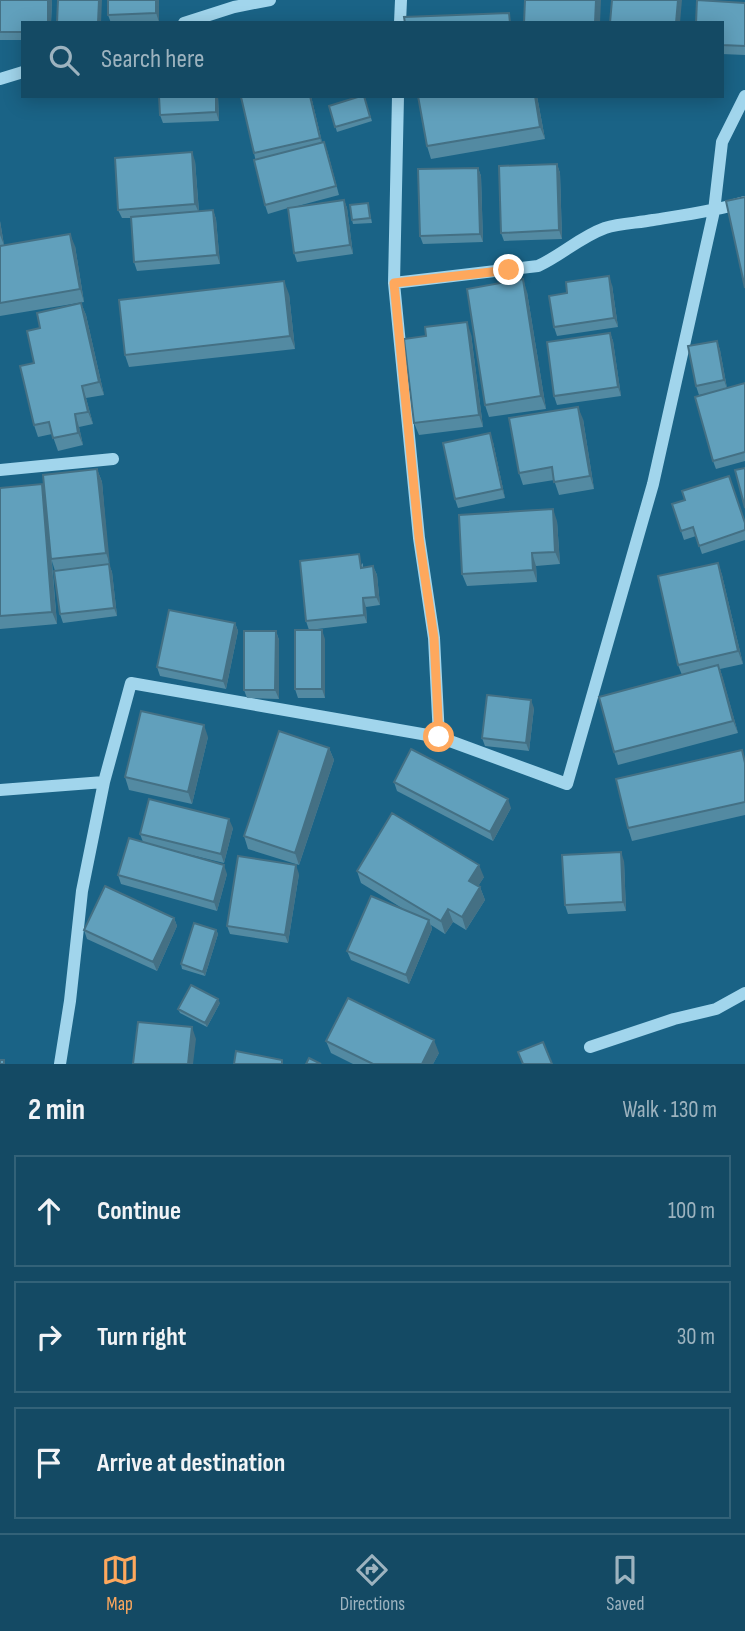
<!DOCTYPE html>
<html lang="en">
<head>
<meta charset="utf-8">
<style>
	:root { --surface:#144a64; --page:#1d516a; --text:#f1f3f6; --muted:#9db3bf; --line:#336278; --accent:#fea85d }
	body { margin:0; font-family:"Sofia Sans Condensed",sans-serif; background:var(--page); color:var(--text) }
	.stop { position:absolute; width:21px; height:21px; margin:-16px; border:5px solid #fea85d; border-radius:50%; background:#fff }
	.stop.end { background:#fea85d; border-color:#fff; box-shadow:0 2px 7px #0008 }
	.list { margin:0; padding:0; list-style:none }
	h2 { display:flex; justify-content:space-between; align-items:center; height:91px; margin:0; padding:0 28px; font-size:30px }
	h2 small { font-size:23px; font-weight:400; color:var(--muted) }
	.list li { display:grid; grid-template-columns:46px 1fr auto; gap:21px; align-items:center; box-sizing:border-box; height:112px; margin:0 14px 14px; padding:0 14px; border:2px solid var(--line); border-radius:0px }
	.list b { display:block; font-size:26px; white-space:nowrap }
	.list em { font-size:23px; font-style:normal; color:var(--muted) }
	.icon { flex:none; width:38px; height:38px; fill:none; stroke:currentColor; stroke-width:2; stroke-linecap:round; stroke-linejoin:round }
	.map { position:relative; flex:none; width:745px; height:1064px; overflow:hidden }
	.search { position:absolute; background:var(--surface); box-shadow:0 4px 18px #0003; left:21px; right:21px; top:21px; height:77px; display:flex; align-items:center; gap:18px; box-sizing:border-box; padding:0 24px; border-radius:0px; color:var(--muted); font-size:26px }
	.sheet { height:469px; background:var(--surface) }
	nav { display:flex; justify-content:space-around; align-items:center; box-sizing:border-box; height:98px; border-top:2px solid var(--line); background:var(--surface); font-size:19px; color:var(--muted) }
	nav a { display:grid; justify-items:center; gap:4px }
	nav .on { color:var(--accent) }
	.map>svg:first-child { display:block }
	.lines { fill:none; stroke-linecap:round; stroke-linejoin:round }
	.minor { stroke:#a1d5ec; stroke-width:12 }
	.wall { fill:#538aa2 }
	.shaded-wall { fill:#447084 }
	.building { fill:#61a0bc; stroke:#447084; stroke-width:2 }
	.route { stroke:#fea85d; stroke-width:9 }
</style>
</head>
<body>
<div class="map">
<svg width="745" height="1064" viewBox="0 0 745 1064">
	<rect width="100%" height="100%" fill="#1a6386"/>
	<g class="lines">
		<path class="minor" d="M184,23L234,7L270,0
			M400,23L401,0
			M0,79L23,72
			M398,96L394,283L419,538L434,638L439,737
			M394,283L538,266C562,255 580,237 605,228C620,223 638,223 653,220C684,215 715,211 745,202
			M0,470L113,459
			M0,790L104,782
			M590,1047L674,1019L716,1009L745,993
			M60,1064L70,1001L82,891L104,782L131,683L439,737L567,784L653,484L714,211L722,142L745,96"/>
	</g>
	<path class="wall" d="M0,0H52L51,23H23V40H0Z
		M108,0H159V22L111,23L108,15Z
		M745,3V55L722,54V23Z
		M218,96L219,121L163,123L160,115Z
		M311,96L322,142L327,150L339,195L294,207L344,200L347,208L353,254L297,262L294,253L288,208L268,214L265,205L254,153Z
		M364,96L372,121L337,132L329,106Z
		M537,96L545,139L431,159L427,146Z
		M195,161L199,211L213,210L216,219L220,264L137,271L134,262L131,218H122L118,210Z
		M557,164L560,173L562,239L504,241L501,233Z
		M478,168L481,176L483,242L423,244L420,236Z
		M368,203L372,223L353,224L352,220Z
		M0,221L4,245H0Z
		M0,246H75L84,302L0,316Z
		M612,285L618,327L557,336L554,327Z
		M527,292L546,409L489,417L485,405Z
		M289,294L295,349L129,367L125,355Z
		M81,303L86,315L104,395L86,398L93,424L79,427L83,445L58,451L52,434L38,437L34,425L40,328Z
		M610,333L613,341L621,396L557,405L554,396Z
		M471,334L483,427L419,435L414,423Z
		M717,341L720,350L727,388L745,383V461L716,469L713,461L709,393L699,395L696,386Z
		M583,419L594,489L559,495L554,480L523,485L519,473Z
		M493,442L505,498L458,508L455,499Z
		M97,469L102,482L109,565L112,572L117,616L63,623L60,614L55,571L52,561L57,624L0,629V488L44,491Z
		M672,504L745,522V540L702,554L696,536L684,540Z
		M557,521L560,564L536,566L537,582L467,586L462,574Z
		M363,563V568L373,566L377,575L380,605L366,607L367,623L309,630L306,621Z
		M718,563L722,575L743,664L720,669L738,733L618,765L614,752L682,675L678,665Z
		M235,623L238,631L226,689L160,676L157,667Z
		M276,631L279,640V699L247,698L244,690Z
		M325,639V698H298L295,689Z
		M534,708L529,751L485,746L482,738Z
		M208,737L192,804L129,790L125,777Z
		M329,748L334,760L299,865L248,849L244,836Z
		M745,758V815L632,841L628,828Z
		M394,782L511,808L493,841L397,791Z
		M233,828L224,863L159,847L227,874L217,911L121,884L118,875L143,842L140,834Z
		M624,861L626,911L568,914L565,905Z
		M357,871L484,877L478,886L480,887L485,900L466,930L453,922L445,934L431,925L432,929L409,984L351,960L347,951L410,913L361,883Z
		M299,874L288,943L230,934L227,926Z
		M174,918L177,926L157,971L87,939L84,930Z
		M216,930L218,934L205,976L182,969L181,964Z
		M220,1003L207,1027L180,1013L178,1009Z
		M326,1041L439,1053L433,1064H353L331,1053Z"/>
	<path class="shaded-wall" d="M48,0H52L51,23H48Z
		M99,0H102L101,23H98Z
		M156,0H159V22L156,13Z
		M596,0H601L600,23H595Z
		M678,0H682L680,23H676Z
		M216,96H218L219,121L216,112Z
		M310,96H311L323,147L320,138Z
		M535,96H537L545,139L540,127Z
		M192,152L195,161L199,213L195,204Z
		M557,164L560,173L562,239L559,230Z
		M478,168L481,176L483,242L480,234Z
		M344,200L347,208L353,254L350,245Z
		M213,210L216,219L220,264L217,255Z
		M0,221L4,245L0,235Z
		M70,234L75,246L84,302L80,289Z
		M609,276L612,285L618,327L614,318Z
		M523,279L527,292L546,409L541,396Z
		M284,281L289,294L295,349L290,336Z
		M81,303L86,315L104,395L99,382Z
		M467,322L471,334L483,427L479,415Z
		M610,333L613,341L621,396L618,387Z
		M717,341L720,350L727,389L724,380Z
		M82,386L86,398L93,424L88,412Z
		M578,407L583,419L594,489L590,476Z
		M75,414L79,427L83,445L78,433Z
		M490,433L493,442L505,498L502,489Z
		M97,469L102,482L110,565L106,553Z
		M42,484L46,496L57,624L52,612Z
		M553,509L557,521L560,564L555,552Z
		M532,553L536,566L537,582L533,570Z
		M718,563L722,575L743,664L738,651Z
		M109,564L112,572L117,616L114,608Z
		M373,566L377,575L380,605L376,597Z
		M363,598L366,607L367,623L364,615Z
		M235,623L238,631L226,689L223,681Z
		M322,630L325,639V698L322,689Z
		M276,631L279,640V699L275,690Z
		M718,665L723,678L738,733L733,721Z
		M531,700L534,708L529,751L526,743Z
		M204,725L208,737L192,804L188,792Z
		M329,748L334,760L299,865L295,853Z
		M508,799L511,808L493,841L490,832Z
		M229,819L233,828L224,863L221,854Z
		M621,852L624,861L626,911L623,902Z
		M224,865L227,874L217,911L214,902Z
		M296,865L299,874L288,943L285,935Z
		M479,865L484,877L474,893L469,881Z
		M480,887L485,900L466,930L462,917Z
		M448,909L453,922L445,934L441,921Z
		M174,918L177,926L157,971L153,962Z
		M429,920L432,929L409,984L406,975Z
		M216,930L218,934L205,976L203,972Z
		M218,999L220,1003L207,1027L205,1023Z
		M192,1027L196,1039L193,1064H188Z
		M434,1040L439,1053L433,1064H422Z"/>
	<path class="building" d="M0,0H48V23H23V32H0Z
		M58,0H99L98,23H57Z
		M108,0H156V13L108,15Z
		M525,0H596L595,23H524Z
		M612,0H678L676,23H610Z
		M697,0L745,3V46L722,45V23H696Z
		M509,13L510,23H405L404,17Z
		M159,96H216V112L160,115Z
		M245,96H310L320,138L254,153L241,97Z
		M361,96H364L370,117L335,127L329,106Z
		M418,96H535L540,127L427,146Z
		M324,142L336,186L265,205L254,160Z
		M192,152L195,204L118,210L115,158Z
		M557,164L559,230L501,233L499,166Z
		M478,168L480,234L420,236L418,169Z
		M745,197V288L726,201Z
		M344,200L350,245L294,253L288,208Z
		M368,203L370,218L352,220L350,205Z
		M213,210L217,255L134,262L131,217Z
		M70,234L80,289L0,303V246Z
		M609,276L614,318L554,327L549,296L567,293L566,282Z
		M523,279L541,396L485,405L467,289Z
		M284,281L290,336L125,355L119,300Z
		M81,303L99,382L82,386L88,412L75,414L78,433L53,438L49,422L34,425L20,366L34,363L27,331L40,328L37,313Z
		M467,322L479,415L414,423L404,339L426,336L425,327Z
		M610,333L618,387L554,396L547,342Z
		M717,341L724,380L696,386L688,346Z
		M745,383V452L713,461L695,397Z
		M578,407L590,476L554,482L552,467L519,473L509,418Z
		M490,433L502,489L455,499L443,443Z
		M745,468V508L735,470Z
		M97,469L106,553L51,559L43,475Z
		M729,476L745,523V530L699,546L693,527L681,531L672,504L685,500L682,491Z
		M42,484L52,612L0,616V488Z
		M553,509L555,552L532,553L533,570L462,574L459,515Z
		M359,554L361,568L373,566L376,597L363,598L364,615L306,621L300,561Z
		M718,563L738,651L678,665L658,576Z
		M109,564L114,608L60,614L54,571Z
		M169,610L235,623L223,681L157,667Z
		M295,630H322V689H295Z
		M244,631H276L275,690H244Z
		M718,665L733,721L614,752L599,697Z
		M487,695L531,700L526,743L482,738Z
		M141,711L204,725L188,792L125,777Z
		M279,731L329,748L295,853L244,836Z
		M411,749L508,799L490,832L394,782Z
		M742,750L745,763V802L628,828L616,779Z
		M149,799L229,819L221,854L140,834Z
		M392,813L479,865L469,881L480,887L462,917L448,909L441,921L357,871Z
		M129,838L224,865L214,902L118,875Z
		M621,852L623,902L565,905L562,855Z
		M238,856L296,865L285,935L227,926Z
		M105,886L174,918L153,962L84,930Z
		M371,896L429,920L406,975L347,951Z
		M194,923L216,930L203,972L181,964Z
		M191,985L218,999L205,1023L178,1009Z
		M348,998L434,1040L422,1064H373L326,1041Z
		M138,1022L192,1027L188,1064H133Z
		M543,1042L552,1064H523L518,1052Z
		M236,1051L282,1060V1064H234Z
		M309,1058L321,1064H306Z
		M0,1060H4V1064H0Z"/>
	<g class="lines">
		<path class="route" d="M439,737L434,638L419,538L394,283L509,270"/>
	</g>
</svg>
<div class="stop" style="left:439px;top:737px"></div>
<div class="stop end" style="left:509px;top:270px"></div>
<div class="search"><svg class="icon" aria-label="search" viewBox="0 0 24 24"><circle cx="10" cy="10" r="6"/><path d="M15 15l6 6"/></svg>Search here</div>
</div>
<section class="sheet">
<h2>2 min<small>Walk · 130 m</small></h2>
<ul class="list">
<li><svg class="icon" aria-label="ahead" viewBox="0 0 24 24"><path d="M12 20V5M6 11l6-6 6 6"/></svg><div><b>Continue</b></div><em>100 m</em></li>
<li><svg class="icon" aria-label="right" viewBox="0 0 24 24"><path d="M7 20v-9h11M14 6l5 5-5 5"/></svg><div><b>Turn right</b></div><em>30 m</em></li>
<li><svg class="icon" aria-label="arrive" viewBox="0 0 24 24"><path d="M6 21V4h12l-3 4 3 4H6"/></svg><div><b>Arrive at destination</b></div></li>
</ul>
</section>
<nav>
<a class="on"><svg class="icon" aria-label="map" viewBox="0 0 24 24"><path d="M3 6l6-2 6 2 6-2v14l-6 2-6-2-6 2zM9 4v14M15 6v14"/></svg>Map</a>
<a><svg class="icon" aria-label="directions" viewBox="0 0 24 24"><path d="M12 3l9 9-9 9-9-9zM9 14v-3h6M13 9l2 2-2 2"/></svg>Directions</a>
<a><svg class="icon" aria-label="saved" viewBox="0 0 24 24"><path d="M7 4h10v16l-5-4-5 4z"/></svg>Saved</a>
</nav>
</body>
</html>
